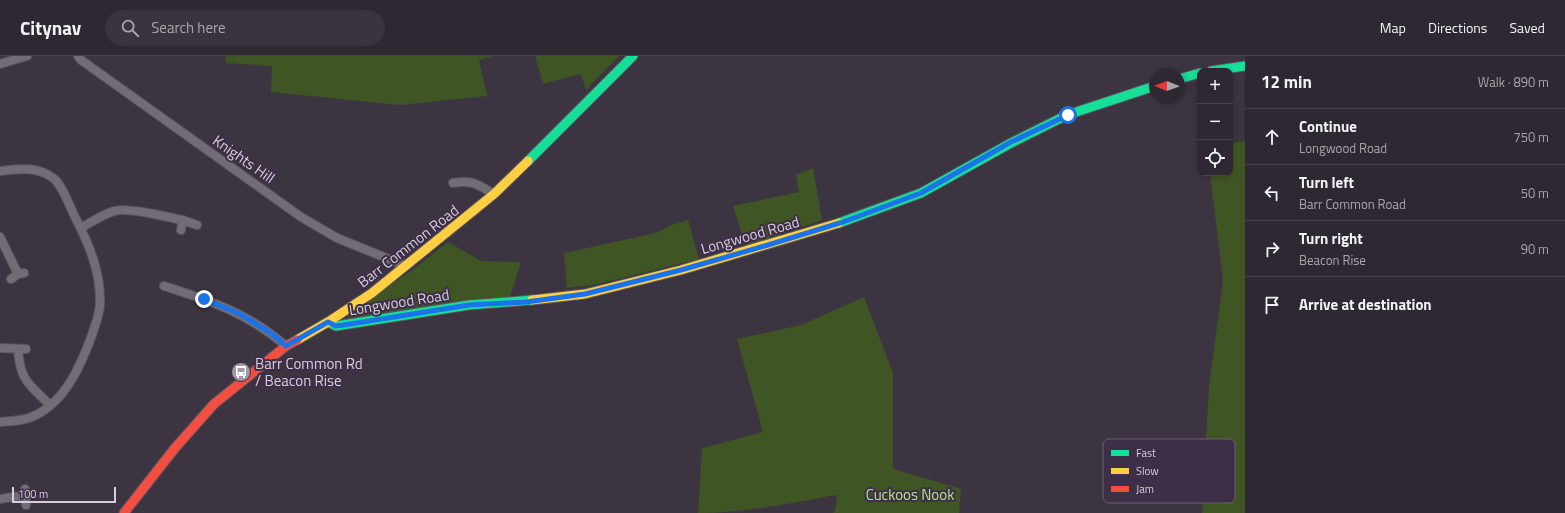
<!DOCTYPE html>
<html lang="en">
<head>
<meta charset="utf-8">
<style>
	:root { --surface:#2d2831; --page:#39343d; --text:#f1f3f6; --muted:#a7a6ab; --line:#48444d }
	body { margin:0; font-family:"Titillium Web",sans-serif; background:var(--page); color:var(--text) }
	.controls { position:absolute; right:12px; top:12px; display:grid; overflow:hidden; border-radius:8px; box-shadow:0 2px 6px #0003 }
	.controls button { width:36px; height:36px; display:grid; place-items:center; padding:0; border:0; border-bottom:1px solid var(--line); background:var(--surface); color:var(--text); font:20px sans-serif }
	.compass { position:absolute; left:1149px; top:12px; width:36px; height:36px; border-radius:50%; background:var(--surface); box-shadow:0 2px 6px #0003; rotate:271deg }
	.scale { position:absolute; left:12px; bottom:10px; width:104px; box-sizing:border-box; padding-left:4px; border:2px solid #d7cedd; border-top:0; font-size:11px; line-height:14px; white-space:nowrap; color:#d7cedd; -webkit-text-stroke:3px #3d2f47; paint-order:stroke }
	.stop { position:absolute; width:12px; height:12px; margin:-9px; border:3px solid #1a73e8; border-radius:50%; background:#fff }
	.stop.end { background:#1a73e8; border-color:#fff; box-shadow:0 1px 4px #0008 }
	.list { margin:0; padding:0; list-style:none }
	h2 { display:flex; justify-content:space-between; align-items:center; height:52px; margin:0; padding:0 16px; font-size:17px }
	h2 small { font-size:13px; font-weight:400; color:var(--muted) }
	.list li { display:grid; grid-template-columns:26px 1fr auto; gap:12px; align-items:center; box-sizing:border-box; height:56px; padding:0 16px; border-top:1px solid var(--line) }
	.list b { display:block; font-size:15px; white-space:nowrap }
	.list p { margin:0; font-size:13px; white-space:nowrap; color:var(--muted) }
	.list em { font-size:13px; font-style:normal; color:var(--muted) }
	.icon { flex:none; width:22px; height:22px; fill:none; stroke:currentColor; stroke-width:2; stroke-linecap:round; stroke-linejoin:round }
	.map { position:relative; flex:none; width:1245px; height:457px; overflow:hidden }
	header { display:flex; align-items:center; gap:24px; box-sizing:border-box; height:56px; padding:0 20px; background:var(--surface); border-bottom:1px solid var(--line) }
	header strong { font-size:19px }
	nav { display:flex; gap:22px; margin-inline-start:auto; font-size:14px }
	.search { width:280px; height:36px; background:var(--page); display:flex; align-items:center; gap:10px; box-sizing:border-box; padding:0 14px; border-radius:22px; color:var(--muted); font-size:15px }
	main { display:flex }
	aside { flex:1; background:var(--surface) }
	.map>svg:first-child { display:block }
	.green { fill:#405524 }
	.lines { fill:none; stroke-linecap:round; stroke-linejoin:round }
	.street-casing { stroke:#5a535e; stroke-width:10 }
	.fast-casing { stroke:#5a535e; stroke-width:11 }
	.slow-casing { stroke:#5a535e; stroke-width:11 }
	.jam-casing { stroke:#5a535e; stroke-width:11 }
	.street { stroke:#726c77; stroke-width:8 }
	.fast { stroke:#16e098; stroke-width:9 }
	.slow { stroke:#ffcf43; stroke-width:9 }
	.jam { stroke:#f24e42; stroke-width:9 }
	.route { stroke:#1a73e8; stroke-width:5 }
	.labels { text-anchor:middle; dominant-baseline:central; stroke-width:4; stroke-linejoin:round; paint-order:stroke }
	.street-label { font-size:15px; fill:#d7cedd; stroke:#3d2f47 }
	.poi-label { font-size:15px; fill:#d7cedd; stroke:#3d2f47; text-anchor:start }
	.park-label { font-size:15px; fill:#b8e580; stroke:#3d2f47 }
	.key { fill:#3d2f47; stroke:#6b5f74; stroke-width:1 }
	.key-label { font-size:11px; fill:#d7cedd }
</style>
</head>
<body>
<header>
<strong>Citynav</strong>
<div class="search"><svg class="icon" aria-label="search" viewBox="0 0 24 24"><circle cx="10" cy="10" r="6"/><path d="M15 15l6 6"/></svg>Search here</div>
<nav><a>Map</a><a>Directions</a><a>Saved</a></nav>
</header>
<main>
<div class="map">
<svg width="1245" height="457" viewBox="0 0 1245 457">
	<rect width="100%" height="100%" fill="#3c3541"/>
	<path class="green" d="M226,0H494L479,4L487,40L400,49L271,36L272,10L226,7Z
		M535,0H619L586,34L581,18L543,28Z
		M1245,85V457H1202L1209,331L1223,224L1210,117H1230V87Z
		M813,112L822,164L746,190L733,150L799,136L796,119Z
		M688,164L699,203L593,229L567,232L564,197L656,177L674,168Z
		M448,186L481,205L521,206L510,241L473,244L467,243L465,245L348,263V258L414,213Z
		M864,241L893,317V413L961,433L959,457H833L835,454L837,439C791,447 745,457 698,457L702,392L763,376L737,283L801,269Z"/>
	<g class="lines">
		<defs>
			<path id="street" d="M78,0L81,4L301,161L337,182L406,210
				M0,8L27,0
				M0,115C18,113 37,110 53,122C62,128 70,151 75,161C89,188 101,217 100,247C100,258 95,269 92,279C81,309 66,344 36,359C25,365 12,365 0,366
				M453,127C473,124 477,128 494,138
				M81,172C91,166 102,159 114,155C129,151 181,163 197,169
				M181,174L183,164
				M0,181L18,218
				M11,223L18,218L24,217
				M164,230C211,245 248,257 286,290
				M0,292L26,293
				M18,293C20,325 29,328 50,349
				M25,433L26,449
				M0,443L26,439"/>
			<path id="fast" d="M1211,15L1245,10
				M1179,23L1200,17
				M528,105L633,0
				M839,167L921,137L1011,87L1067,59L1155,30
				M328,266L336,270L469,249L532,244"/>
			<path id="slow" d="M532,244L585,238L681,214L839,167
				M297,284L328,266L372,237L494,138L528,105"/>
			<path id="jam" d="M124,457L175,392L214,348L286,290L297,284"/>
		</defs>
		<use href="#street" class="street-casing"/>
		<use href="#fast" class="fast-casing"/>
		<use href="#slow" class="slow-casing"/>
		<use href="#jam" class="jam-casing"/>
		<use href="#street" class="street"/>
		<use href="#fast" class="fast"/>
		<use href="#slow" class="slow"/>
		<use href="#jam" class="jam"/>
	</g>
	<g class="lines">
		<path class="route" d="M204,243L240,258L272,278L286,290L328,266L336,270L344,269L469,249L526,246L585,238L681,214L768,189L843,166L921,137L1011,86L1068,59"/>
	</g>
	<defs>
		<symbol id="bus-disc" viewBox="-11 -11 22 22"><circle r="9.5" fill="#a198a6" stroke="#3d2f47"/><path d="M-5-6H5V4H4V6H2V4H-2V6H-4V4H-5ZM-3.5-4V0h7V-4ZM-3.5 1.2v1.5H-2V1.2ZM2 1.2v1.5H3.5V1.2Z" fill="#fff"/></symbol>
	</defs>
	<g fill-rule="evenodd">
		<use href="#bus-disc" x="230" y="305" width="22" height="22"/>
	</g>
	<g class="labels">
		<g class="street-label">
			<text transform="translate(244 103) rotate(35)">Knights Hill</text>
			<text transform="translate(750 179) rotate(-16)">Longwood Road</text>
			<text transform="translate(408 190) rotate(-38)">Barr Common Road</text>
			<text transform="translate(399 246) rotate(-9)">Longwood Road</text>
		</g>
		<g class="poi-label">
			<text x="255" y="307">Barr Common Rd<tspan x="255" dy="17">/ Beacon Rise</tspan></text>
		</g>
		<g class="park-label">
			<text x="910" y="438">Cuckoos Nook</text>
		</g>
	</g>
	<rect x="1103" y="383" width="132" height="64" rx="6" class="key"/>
	<rect x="1111" y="394" width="18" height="6" fill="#16e098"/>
	<rect x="1111" y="412" width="18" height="6" fill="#ffcf43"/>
	<rect x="1111" y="430" width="18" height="6" fill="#f24e42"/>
	<g class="key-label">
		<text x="1136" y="401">Fast</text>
		<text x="1136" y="419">Slow</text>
		<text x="1136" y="437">Jam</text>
	</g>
</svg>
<div class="controls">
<button>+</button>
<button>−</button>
<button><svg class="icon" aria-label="locate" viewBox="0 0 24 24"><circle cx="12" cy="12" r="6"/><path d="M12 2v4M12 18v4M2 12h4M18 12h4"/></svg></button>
</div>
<svg class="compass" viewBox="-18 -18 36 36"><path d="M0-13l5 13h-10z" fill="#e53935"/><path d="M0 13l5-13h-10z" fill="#a7a6ab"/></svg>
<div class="scale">100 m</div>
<div class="stop" style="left:1068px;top:59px"></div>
<div class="stop end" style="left:204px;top:243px"></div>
</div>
<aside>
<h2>12 min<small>Walk · 890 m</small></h2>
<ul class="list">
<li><svg class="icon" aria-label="ahead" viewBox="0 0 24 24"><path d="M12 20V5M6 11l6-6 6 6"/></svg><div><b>Continue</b><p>Longwood Road</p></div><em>750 m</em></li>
<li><svg class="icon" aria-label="left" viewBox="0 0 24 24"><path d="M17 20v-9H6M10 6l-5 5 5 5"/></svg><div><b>Turn left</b><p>Barr Common Road</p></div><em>50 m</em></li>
<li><svg class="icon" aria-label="right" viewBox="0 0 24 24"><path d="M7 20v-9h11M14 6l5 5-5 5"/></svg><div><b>Turn right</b><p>Beacon Rise</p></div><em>90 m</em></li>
<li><svg class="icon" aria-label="arrive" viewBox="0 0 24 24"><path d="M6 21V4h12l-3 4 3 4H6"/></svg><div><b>Arrive at destination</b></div></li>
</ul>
</aside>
</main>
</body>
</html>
